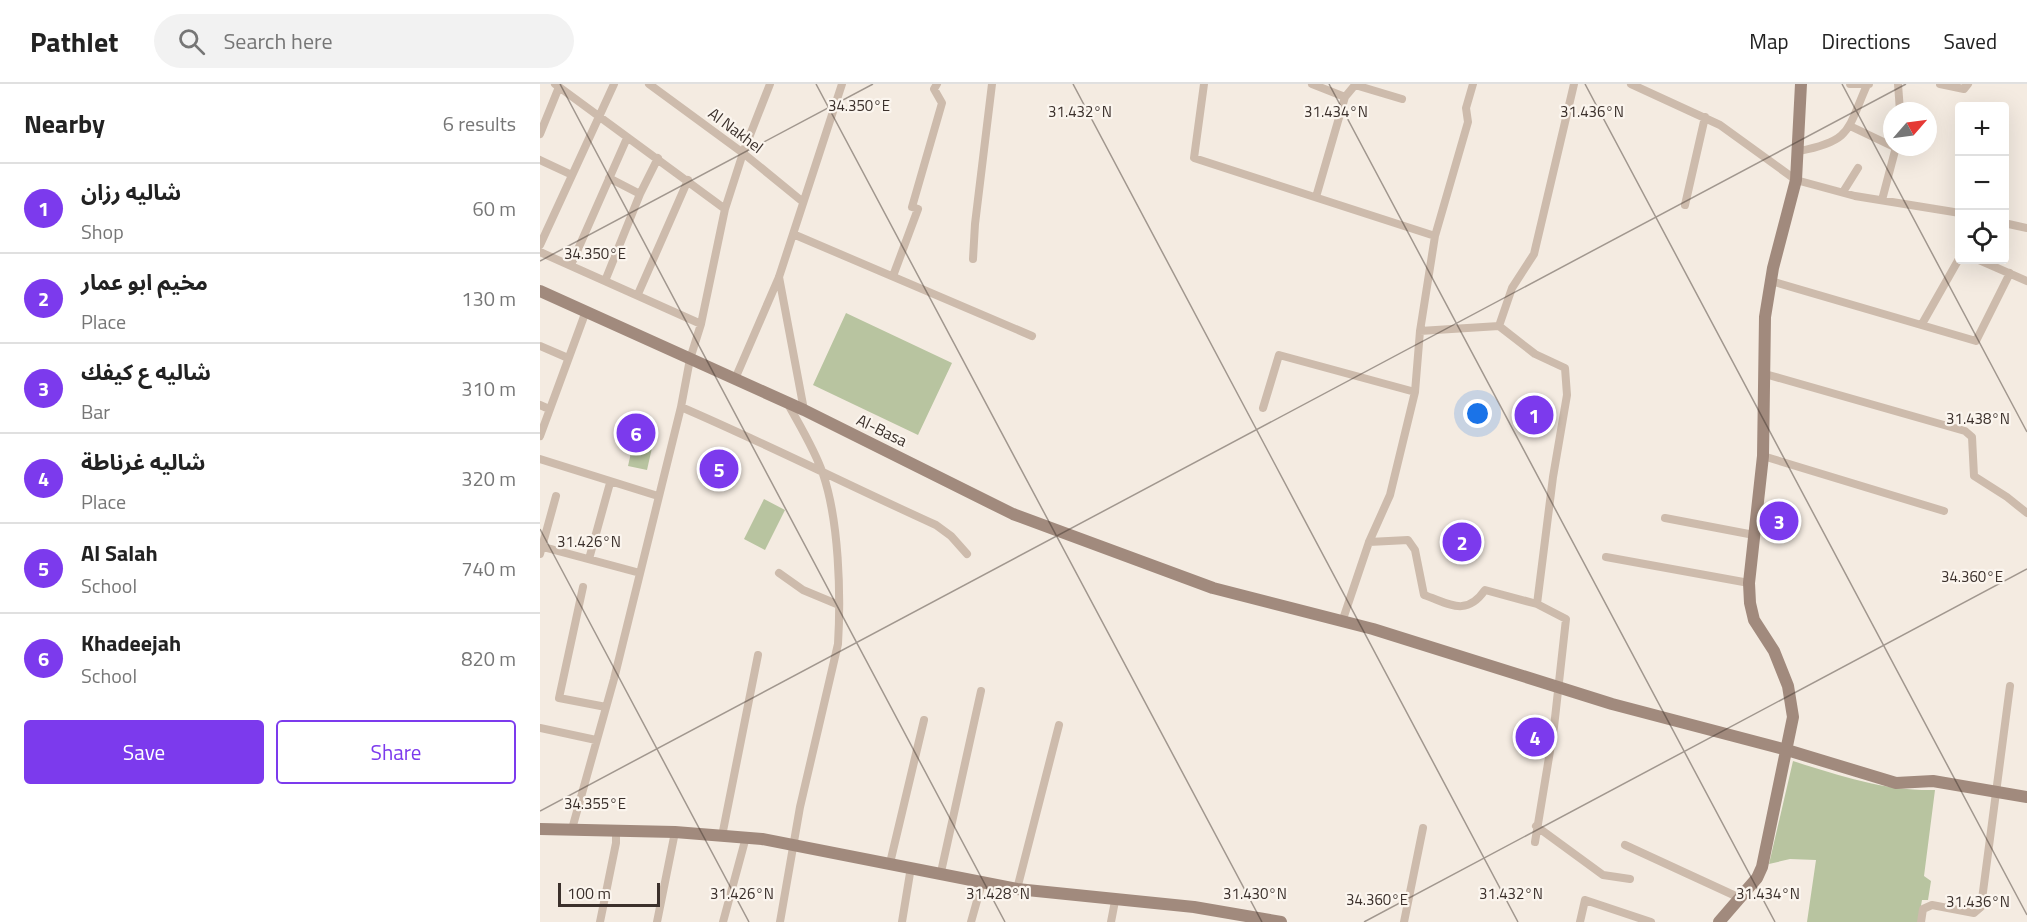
<!DOCTYPE html>
<html lang="en">
<head>
<meta charset="utf-8">
<style>
	:root { --surface:#fff; --page:#f2f2f2; --text:#222; --muted:#767676; --line:#e0e0e0; --accent:#7c3aed }
	body { margin:0; font-family:"Titillium Web","Noto Sans Arabic",sans-serif; background:var(--page); color:var(--text) }
	.controls { position:absolute; right:18px; top:18px; display:grid; overflow:hidden; border-radius:6px; box-shadow:0 6px 24px #0002 }
	.controls button { width:54px; height:54px; display:grid; place-items:center; padding:0; border:0; border-bottom:2px solid var(--line); background:var(--surface); color:var(--text); font:30px sans-serif }
	.compass { position:absolute; left:1343px; top:18px; width:54px; height:54px; border-radius:50%; background:var(--surface); box-shadow:0 6px 24px #0002; rotate:62deg }
	.scale { position:absolute; left:18px; bottom:15px; width:102px; box-sizing:border-box; padding-left:6px; border:3px solid #3b302b; border-top:0; font-size:16px; line-height:21px; white-space:nowrap; color:#3b302b; -webkit-text-stroke:4px #fbf5ee; paint-order:stroke }
	.you { position:absolute; left:938px; top:330px; width:21px; height:21px; margin:-15px; border:4px solid #fff; border-radius:50%; background:#1a73e8; box-shadow:0 0 0 9px #1a73e833 }
	.badge { display:grid; place-items:center; width:39px; height:39px; border-radius:50%; background:var(--accent); color:#fff; font-size:20px; font-weight:700 }
	.pin { position:absolute; translate:-50% -50%; border:3px solid #fff; box-shadow:0 2px 6px #0006 }
	.list { margin:0; padding:0; list-style:none }
	h2 { display:flex; justify-content:space-between; align-items:center; height:78px; margin:0; padding:0 24px; font-size:26px }
	h2 small { font-size:20px; font-weight:400; color:var(--muted) }
	.list li { display:grid; grid-template-columns:39px 1fr auto; gap:18px; align-items:center; box-sizing:border-box; height:90px; padding:0 24px; border-top:2px solid var(--line) }
	.list b { display:block; font-size:22px; white-space:nowrap }
	.list p { margin:0; font-size:20px; white-space:nowrap; color:var(--muted) }
	.list em { font-size:20px; font-style:normal; color:var(--muted) }
	.actions { display:flex; gap:12px; padding:18px 24px }
	.actions a { flex:1; padding:14px 0; border:2px solid var(--accent); border-radius:6px; text-align:center; font-size:21px; color:var(--accent) }
	.actions .main { background:var(--accent); color:#fff }
	.icon { flex:none; width:33px; height:33px; fill:none; stroke:currentColor; stroke-width:2; stroke-linecap:round; stroke-linejoin:round }
	.map { position:relative; flex:none; width:1487px; height:838px; overflow:hidden }
	header { display:flex; align-items:center; gap:36px; box-sizing:border-box; height:84px; padding:0 30px; background:var(--surface); border-bottom:2px solid var(--line) }
	header strong { font-size:28px }
	nav { display:flex; gap:33px; margin-inline-start:auto; font-size:21px }
	.search { width:420px; height:54px; background:var(--page); display:flex; align-items:center; gap:15px; box-sizing:border-box; padding:0 21px; border-radius:33px; color:var(--muted); font-size:22px }
	main { display:flex }
	aside { flex:1; background:var(--surface) }
	.map>svg:first-child { display:block }
	.green { fill:#b8c4a0 }
	.lines { fill:none; stroke-linecap:round; stroke-linejoin:round }
	.street { stroke:#cdbbac; stroke-width:8 }
	.secondary { stroke:#a18a7d; stroke-width:12 }
	.ticks { fill:none; stroke:#3b302b; stroke-width:1.5; stroke-opacity:0.45 }
	.labels { text-anchor:middle; dominant-baseline:central; stroke-width:4.5; stroke-linejoin:round; paint-order:stroke }
	.street-label { font-size:16px; fill:#3b302b; stroke:#fbf5ee }
	.ticks-label { font-size:15px; text-anchor:middle; fill:#3b302b; stroke:#fbf5ee; stroke-width:4.5; stroke-linejoin:round; paint-order:stroke }
</style>
</head>
<body>
<header>
<strong>Pathlet</strong>
<div class="search"><svg class="icon" aria-label="search" viewBox="0 0 24 24"><circle cx="10" cy="10" r="6"/><path d="M15 15l6 6"/></svg>Search here</div>
<nav><a>Map</a><a>Directions</a><a>Saved</a></nav>
</header>
<main>
<aside>
<h2>Nearby<small>6 results</small></h2>
<ul class="list">
<li><span class="badge">1</span><div><b>شاليه رزان</b><p>Shop</p></div><em>60 m</em></li>
<li><span class="badge">2</span><div><b>مخيم ابو عمار</b><p>Place</p></div><em>130 m</em></li>
<li><span class="badge">3</span><div><b>شاليه ع كيفك</b><p>Bar</p></div><em>310 m</em></li>
<li><span class="badge">4</span><div><b>شاليه غرناطة</b><p>Place</p></div><em>320 m</em></li>
<li><span class="badge">5</span><div><b>Al Salah</b><p>School</p></div><em>740 m</em></li>
<li><span class="badge">6</span><div><b>Khadeejah</b><p>School</p></div><em>820 m</em></li>
</ul>
<div class="actions"><a class="main">Save</a><a>Share</a></div>
</aside>
<div class="map">
<svg width="1487" height="838" viewBox="0 0 1487 838">
	<rect width="100%" height="100%" fill="#f4ebe1"/>
	<path class="green" d="M306,229L412,279L378,351L273,301Z
		M97,342L116,346L107,386L88,382Z
		M224,415L245,426L225,466L204,455Z
		M1253,677C1300,692 1345,707 1395,706L1384,792L1391,797L1388,816H1382L1378,838H1267L1276,776L1250,775L1229,780Z"/>
	<g class="lines">
		<path class="street" d="M15,0L185,125L161,240L150,275L141,323L74,595L32,745
			M109,0L203,69L263,118
			M664,0L654,74L895,152
			M772,0L805,13L815,1L862,15
			M1091,0L1180,41L1256,96L1315,112L1420,129
			M1310,0H1329
			M1358,0L1360,27
			M1400,0L1424,5L1428,0
			M1310,42L1352,62
			M0,50L19,3
			M1259,67C1312,57 1307,46 1327,1
			M0,76L32,91
			M69,94L100,110
			M1303,108L1318,84
			M776,113L805,13
			M1342,116L1356,63
			M1145,121L1165,33
			M185,125L203,69L230,0
			M1464,139L1487,144
			M253,150L492,252
			M0,161L74,0
			M0,168L161,240
			M433,175L435,140L452,0
			M1439,176L1487,197
			M31,181L87,54
			M353,192L378,125L372,123L402,19L394,5L397,0
			M239,193L264,326
			M65,197L100,110L118,74
			M1231,197L1436,257L1470,189
			M98,210L148,96
			M1382,240L1420,173
			M959,242L972,204L994,170L1034,0
			M880,247L959,242L995,270L1025,284L1027,311L1013,393L997,520
			M0,262L28,274
			M1225,290L1425,347L1432,353L1434,392L1467,413L1487,429
			M195,295L239,193L302,0
			M0,321L9,325
			M141,323C227,360 310,402 396,441L411,452L427,470
			M723,324L739,271L875,308
			M0,352L46,227
			M1223,372L1404,427
			M0,375L118,412
			M1125,434L1214,451
			M829,458L868,456L875,466L884,511C910,520 926,533 945,506L997,520L1026,535L1014,643L995,758
			M0,462L100,489
			M0,470L16,412
			M1066,473L1209,499
			M49,475L70,399
			M239,489L263,506L299,521
			M43,503L19,614L66,623
			M802,538L829,458L850,411L875,308L880,247L895,152L928,38L926,24L933,0
			M0,644L56,656
			M996,742L1063,791L1090,795
			M182,752L218,571
			M1085,761L1200,814
			M350,779L384,636
			M401,788L441,607
			M477,805L519,641
			M60,838L76,759V746
			M117,838L135,748
			M183,838L206,753
			M240,838L260,723L298,560C301,510 299,437 283,390C275,366 260,342 248,320
			M362,838L371,783
			M431,838L442,799
			M571,838L575,817
			M864,838L883,744
			M1040,838L1045,816L1111,838
			M1381,838L1383,825L1392,821L1434,829L1441,823L1470,602"/>
		<path class="secondary" d="M0,207L264,326L473,430L673,504L833,545L1072,620L1247,666L1356,699L1393,697L1487,713
			M0,745L135,748L222,755L477,805L654,823L741,838
			M1179,838L1217,794L1222,783L1253,633L1248,602L1234,567L1214,536L1210,519L1209,499L1223,372L1225,233L1233,184L1256,96L1261,0"/>
	</g>
	<path class="ticks" d="M20,0L465,838M276,0L722,838M533,0L978,838M789,0L1235,838M1045,0L1487,831M1302,0L1487,348M0,177L333,0M0,445L209,838M0,727L1366,0M824,838L1487,485"/>
	<g class="labels">
		<g class="street-label">
			<text transform="translate(196 46) rotate(37)">Al Nakhel</text>
			<text transform="translate(342 346) rotate(26)">Al-Basa</text>
		</g>
	</g>
	<g class="ticks-label">
		<text x="319" y="27">34.350°E</text>
		<text x="540" y="33">31.432°N</text>
		<text x="796" y="33">31.434°N</text>
		<text x="1052" y="33">31.436°N</text>
		<text x="55" y="175">34.350°E</text>
		<text x="1438" y="340">31.438°N</text>
		<text x="49" y="463">31.426°N</text>
		<text x="1432" y="498">34.360°E</text>
		<text x="55" y="725">34.355°E</text>
		<text x="202" y="815">31.426°N</text>
		<text x="458" y="815">31.428°N</text>
		<text x="715" y="815">31.430°N</text>
		<text x="971" y="815">31.432°N</text>
		<text x="1228" y="815">31.434°N</text>
		<text x="837" y="821">34.360°E</text>
		<text x="1438" y="823">31.436°N</text>
	</g>
</svg>
<div class="controls">
<button>+</button>
<button>−</button>
<button><svg class="icon" aria-label="locate" viewBox="0 0 24 24"><circle cx="12" cy="12" r="6"/><path d="M12 2v4M12 18v4M2 12h4M18 12h4"/></svg></button>
</div>
<svg class="compass" viewBox="-18 -18 36 36"><path d="M0-13l5 13h-10z" fill="#e53935"/><path d="M0 13l5-13h-10z" fill="#767676"/></svg>
<div class="scale">100 m</div>
<div class="you"></div>
<div class="pin badge" style="left:994px;top:331px">1</div>
<div class="pin badge" style="left:922px;top:458px">2</div>
<div class="pin badge" style="left:1239px;top:437px">3</div>
<div class="pin badge" style="left:995px;top:653px">4</div>
<div class="pin badge" style="left:179px;top:385px">5</div>
<div class="pin badge" style="left:96px;top:349px">6</div>
</div>
</main>
</body>
</html>
